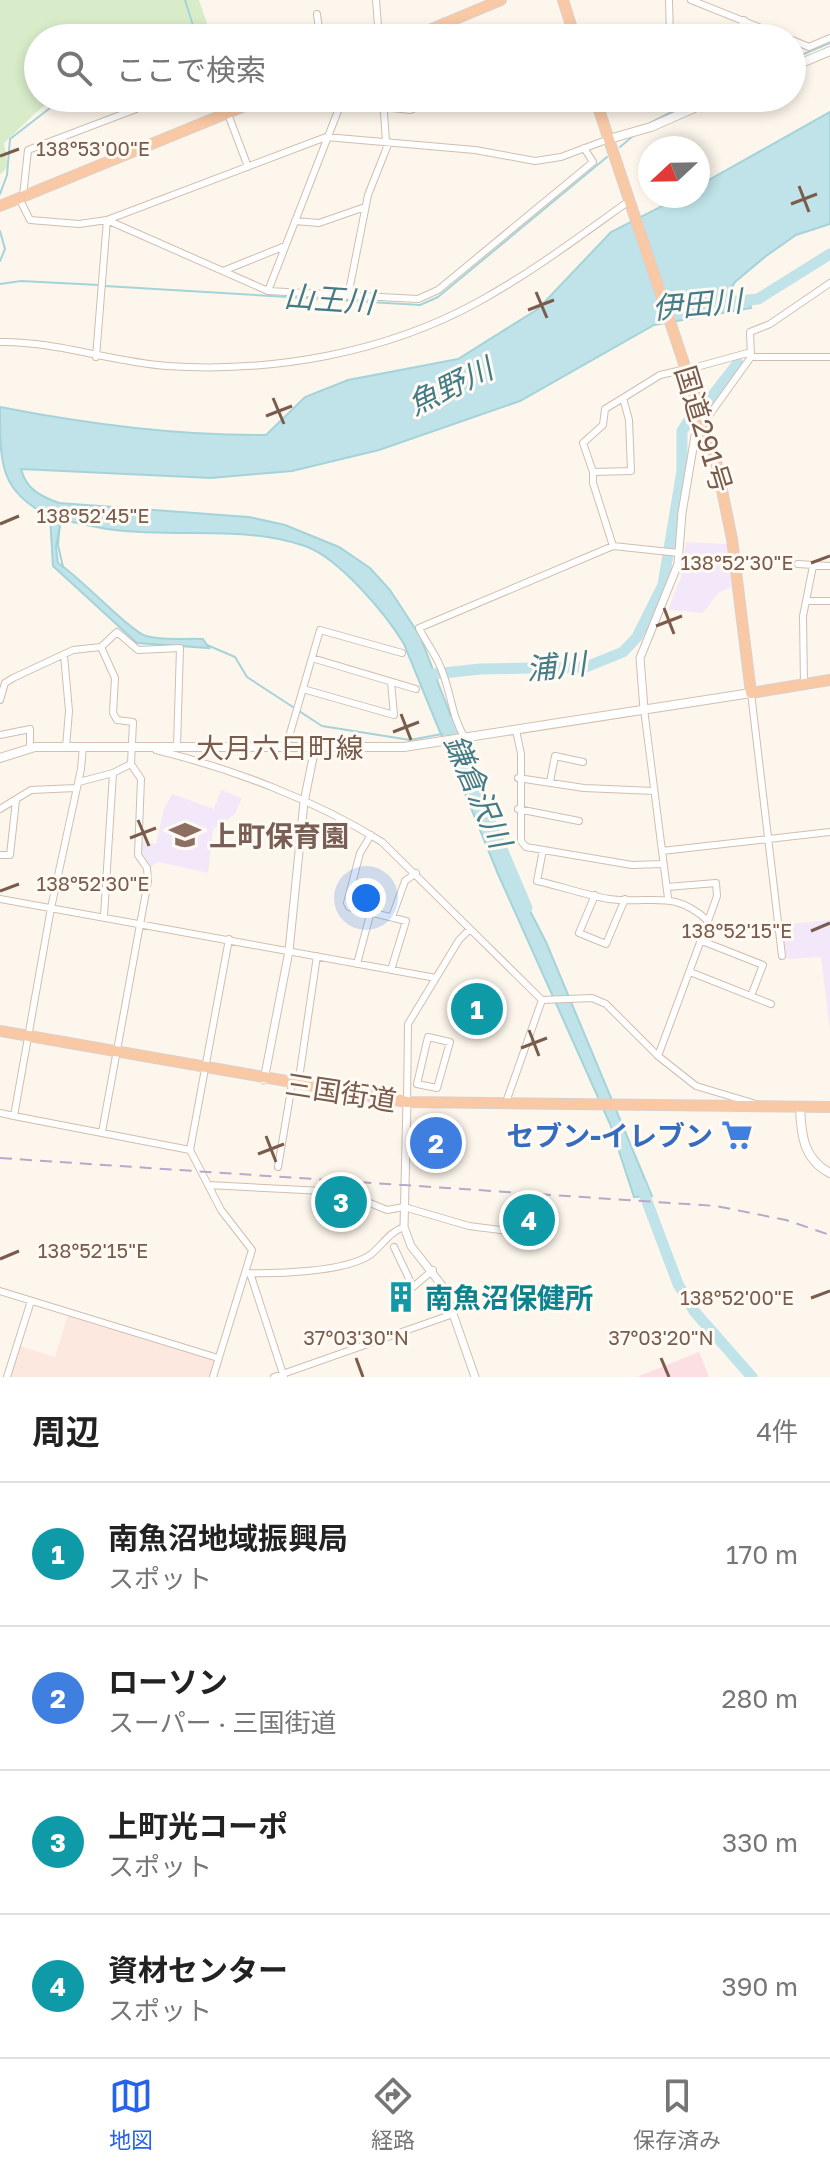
<!DOCTYPE html>
<html lang="ja">
<head>
<meta charset="utf-8">
<style>
	:root { --surface:#fff; --page:#f2f2f2; --text:#222; --muted:#767676; --line:#e0e0e0; --accent:#2563eb }
	body { margin:0; font-family:"Golos Text","Noto Sans JP",sans-serif; background:var(--page); color:var(--text) }
	.compass { position:absolute; left:638px; top:136px; width:72px; height:72px; border-radius:50%; background:var(--surface); box-shadow:0 4px 12px #0003; rotate:248deg }
	.you { position:absolute; left:366px; top:898px; width:28px; height:28px; margin:-20px; border:6px solid #fff; border-radius:50%; background:#1a73e8; box-shadow:0 0 0 12px #1a73e833 }
	.badge { display:grid; place-items:center; width:52px; height:52px; border-radius:50%; background:var(--accent); color:#fff; font-size:26px; font-weight:700 }
	.pin { position:absolute; translate:-50% -50%; border:4px solid #fff; box-shadow:0 2px 8px #0006 }
	.list { margin:0; padding:0; list-style:none }
	h2 { display:flex; justify-content:space-between; align-items:center; height:104px; margin:0; padding:0 32px; font-size:34px }
	h2 small { font-size:26px; font-weight:400; color:var(--muted) }
	.list li { display:grid; grid-template-columns:52px 1fr auto; gap:24px; align-items:center; box-sizing:border-box; height:144px; padding:0 32px; border-top:2px solid var(--line) }
	.list b { display:block; font-size:30px; white-space:nowrap }
	.list p { margin:0; font-size:26px; white-space:nowrap; color:var(--muted) }
	.list em { font-size:26px; font-style:normal; color:var(--muted) }
	.icon { flex:none; width:44px; height:44px; fill:none; stroke:currentColor; stroke-width:2; stroke-linecap:round; stroke-linejoin:round }
	.map { position:relative; flex:none; width:830px; height:1377px; overflow:hidden }
	.search { position:absolute; background:var(--surface); box-shadow:0 4px 12px #0003; left:24px; right:24px; top:24px; height:88px; display:flex; align-items:center; gap:20px; box-sizing:border-box; padding:0 28px; border-radius:44px; color:var(--muted); font-size:30px }
	.sheet { height:680px; background:var(--surface) }
	nav { display:flex; justify-content:space-around; align-items:center; box-sizing:border-box; height:112px; border-top:2px solid var(--line); background:var(--surface); font-size:22px; color:var(--muted) }
	nav a { display:grid; justify-items:center; gap:4px }
	nav .on { color:var(--accent) }
	.map>svg:first-child { display:block }
	.commercial { fill:#fde8e0 }
	.education { fill:#f3e8fa }
	.medical { fill:#fbdfe3 }
	.green { fill:#d8ecc9 }
	.water { fill:#bfe3e8; stroke:#a5d3da; stroke-width:2 }
	.lines { fill:none; stroke-linecap:round; stroke-linejoin:round }
	.stream { stroke:#a5d3da; stroke-width:2 }
	.river { stroke:#bfe3e8; stroke-width:11 }
	.minor-casing { stroke:#d1beb0; stroke-width:8 }
	.tertiary-casing { stroke:#d1beb0; stroke-width:9 }
	.secondary-casing { stroke:#d6c0b0; stroke-width:10 }
	.trunk-casing { stroke:#dad1cd; stroke-width:12 }
	.minor { stroke:#fff; stroke-width:6 }
	.tertiary { stroke:#fff; stroke-width:7 }
	.secondary { stroke:#fff; stroke-width:8 }
	.trunk { stroke:#f9c8a4; stroke-width:10 }
	.rail { stroke:#b9a8c9; stroke-width:2; stroke-dasharray:12 8; stroke-linecap:butt }
	.ticks { fill:none; stroke:#7a5c4d; stroke-width:3 }
	.labels { text-anchor:middle; dominant-baseline:central; stroke-width:6; stroke-linejoin:round; paint-order:stroke }
	.street-label { font-size:28px; fill:#7a5c4d; stroke:#fffaf3 }
	.education-label { font-size:28px; font-weight:bold; fill:#785e54; stroke:#fffaf3; text-anchor:start }
	.shop-label { font-size:28px; font-weight:bold; fill:#366cbe; stroke:#fffaf3; text-anchor:end }
	.culture-label { font-size:28px; font-weight:bold; fill:#0d838f; stroke:#fffaf3; text-anchor:start }
	.water-label { font-size:30px; font-style:italic; fill:#437c86; stroke:#fffaf3 }
	.ticks-label { font-size:20px; text-anchor:middle; fill:#7a5c4d; stroke:#fffaf3; stroke-width:6; stroke-linejoin:round; paint-order:stroke }
</style>
</head>
<body>
<div class="map">
<svg width="830" height="1377" viewBox="0 0 830 1377">
	<rect width="100%" height="100%" fill="#fdf6ec"/>
	<path class="commercial" d="M69,1312L218,1358L213,1377H7L17,1345L55,1357Z"/>
	<path class="education" d="M686,542L727,544L731,588L719,592L703,613L668,610L681,577Z
		M221,790L242,798L235,814L213,830L208,873L159,862L150,867L141,853V841L156,844L164,809L172,794L214,809Z
		M830,920V1031L821,957L790,959L782,956L778,925Z"/>
	<path class="medical" d="M699,1352L709,1377H637Z"/>
	<path class="green" d="M0,0H199L212,38H38V98H59L42,107L4,143L8,166L0,175Z"/>
	<path class="water" d="M830,112V224L796,235L766,256L735,282L720,307L750,304L751,308L654,325L520,401L379,450L292,471L211,478L21,469C26,489 40,496 59,503L249,517L285,525L339,547L370,568L390,590L420,636L452,719L461,754L509,870L546,942L652,1196L634,1197L610,1124L498,874L404,644C386,614 339,558 305,546C244,525 178,538 115,530C97,528 79,523 61,520L56,547L58,563C80,577 131,632 146,636C164,641 185,638 203,639L209,648L137,643L53,566L50,517C0,490 0,467 0,407C87,424 177,436 266,435L305,397L348,380L458,359L538,309L611,232L682,196H698V186Z"/>
	<g class="lines">
		<path class="stream" d="M185,0L197,38
			M792,59L830,43
			M650,123L699,98
			M620,147L632,137
			M0,194L7,175L10,139L63,98
			M0,231L5,249L0,261
			M0,284L21,281L99,285
			M105,286L420,305L438,297L607,157
			M60,522L58,545L63,567
			M207,645L235,657L247,677L322,726L410,740L442,734"/>
		<path class="river" d="M707,304L758,299L830,254
			M706,404L738,363
			M425,675L480,669L586,667L623,652L637,637L663,585L682,471V431L693,414
			M448,721L527,908
			M640,1183L678,1284L694,1311L752,1377"/>
		<defs>
			<path id="minor" d="M376,0L379,38
				M669,0L670,38
				M691,0L786,38
				M317,14L320,38
				M737,38L744,20
				M792,40L809,47L830,38
				M222,98L248,167
				M383,98L386,142
				M384,107L410,110L443,98
				M23,196L28,150L165,98
				M19,198L30,220L79,224L107,220L326,137L475,150L535,161L561,157L609,139
				M107,220L268,291L418,299L438,290L593,162L584,148
				M295,221L319,223L365,207
				M223,271L285,246
				M268,291L343,98
				M348,296L368,195L389,142
				M0,342C56,341 111,362 167,366C273,373 385,353 478,302C531,273 580,236 629,201
				M96,357L107,220
				M751,357H830
				M693,368L751,352
				M705,421L751,357L750,332L770,324L830,283
				M593,472L583,443L603,425L605,409L623,398
				M613,546L593,483V472L631,471L629,420L623,398L660,375L682,370
				M798,564L830,566
				M806,601H830
				M64,655L69,711L66,747
				M312,658L416,689
				M804,685L803,616L813,566
				M303,689L394,715L391,682
				M751,693L782,956
				M0,700L5,683L13,678L73,650L101,647
				M644,709L668,898
				M516,730L521,754V841L526,847L632,865L663,864
				M0,735L30,729V747
				M465,738C451,716 451,690 440,666C435,653 425,641 419,628L613,546L679,553
				M286,747L320,630L402,653
				M156,750C233,769 315,800 382,842L542,1000L592,998L606,1004L658,1056L696,1086L753,1103
				M518,778L584,788L654,791
				M79,782L113,773
				M550,782L555,756L583,762
				M0,809L31,790L76,788
				M518,809L579,821
				M371,835L360,853L347,903L349,907L406,921L391,970
				M543,850L537,881C561,886 585,895 609,899C650,905 673,888 708,921L658,1056
				M662,851L830,832
				M0,855H10L16,800
				M667,887L716,883L717,896L708,921
				M595,895L579,933L606,944L625,899
				M0,899L436,978
				M104,916L113,773L131,764L133,722L117,720L113,713L115,678L101,647L117,632L138,650L180,648L177,746
				M392,917L405,881L416,873
				M702,941L763,965L751,996
				M357,964L371,911
				M690,972L771,1004
				M428,1037L450,1042L437,1088L417,1084Z
				M298,1085L317,956
				M407,1102L408,1024L459,940L470,929
				M505,1105L542,1000
				M0,1113L14,1116L51,908L81,769L83,746
				M14,1116L190,1150
				M102,1132L148,881L147,868L138,855L141,779L131,764
				M278,1167L292,1084
				M208,1185L343,1192L387,1210L404,1207L469,1226L540,1235
				M394,1247L413,1287L433,1270
				M246,1273C276,1274 345,1272 370,1255C382,1246 389,1232 404,1227
				M250,1273L284,1377
				M0,1291L218,1358
				M7,1377L31,1301
				M213,1377L252,1250L221,1210L190,1150L229,939
				M274,1377L453,1314"/>
			<path id="tertiary" d="M644,709L640,658L678,564L682,513L696,430L705,421
				M264,1080L289,951L304,802L315,748
				M407,1102L404,1227L411,1246L444,1288L475,1377"/>
			<path id="secondary" d="M792,67L830,51
				M609,139L651,127L717,98
				M0,758L35,747H404L751,693
				M800,1107C801,1134 803,1159 830,1173"/>
			<path id="trunk" d="M563,0L575,38
				M410,38L501,0
				M595,98L715,456L732,539L751,693L830,680
				M0,206L264,98
				M0,1031L407,1102L830,1107"/>
		</defs>
		<use href="#minor" class="minor-casing"/>
		<use href="#tertiary" class="tertiary-casing"/>
		<use href="#secondary" class="secondary-casing"/>
		<use href="#trunk" class="trunk-casing"/>
		<use href="#minor" class="minor"/>
		<use href="#tertiary" class="tertiary"/>
		<use href="#secondary" class="secondary"/>
		<use href="#trunk" class="trunk"/>
		<path class="rail" d="M0,1158L716,1206L786,1220L830,1235"/>
	</g>
	<path class="ticks" d="M0,156L19,149M799,186L809,212M791,204L817,194M536,292L547,318M528,310L554,300M273,398L284,424M266,416L292,406M0,524L19,516M811,563L830,556M664,608L674,634M656,626L682,616M401,714L411,740M393,732L419,722M138,820L149,846M130,838L156,828M0,891L19,884M811,931L830,923M529,1030L539,1056M521,1048L547,1038M266,1136L276,1162M258,1154L284,1144M0,1259L19,1251M811,1298L830,1291M356,1358L363,1377M661,1358L669,1377"/>
	<defs>
		<symbol id="school-bare" viewBox="-9 -9 18 18"><path d="M0-5L7-2L0 1L-7-2ZM-4 1L0 2.5L4 1V4Q0 6-4 4Z" fill="#8d6e63" stroke="#fffaf3" stroke-width="2.5" paint-order="stroke"/></symbol>
		<symbol id="supermarket-bare" viewBox="-9 -9 18 18"><path d="M-6-5.5h2.5l.6 2H6L4.5 2H-2.5L-4.4-4H-6ZM-1.5 3.2a1.3 1.3 0 1 0 .1 0ZM3 3.2a1.3 1.3 0 1 0 .1 0Z" fill="#3f7fe0" stroke="#fffaf3" stroke-width="2.5" paint-order="stroke"/></symbol>
		<symbol id="building-bare" viewBox="-9 -9 18 18"><path d="M-4-6H4V6H1V3H-1V6H-4ZM-2.5-4.3h1.7v1.8h-1.7ZM.8-4.3h1.7v1.8H.8ZM-2.5-1h1.7V.8h-1.7ZM.8-1h1.7V.8H.8Z" fill="#0f9aa8" stroke="#fffaf3" stroke-width="2.5" paint-order="stroke"/></symbol>
	</defs>
	<g fill-rule="evenodd">
		<use href="#school-bare" x="163" y="813" width="44" height="44"/>
		<use href="#supermarket-bare" x="715" y="1113" width="44" height="44"/>
		<use href="#building-bare" x="379" y="1275" width="44" height="44"/>
	</g>
	<g class="labels">
		<g class="street-label">
			<text transform="translate(704 429) rotate(73)">国道291号</text>
			<text x="280" y="747">大月六日町線</text>
			<text transform="translate(341 1092) rotate(9)">三国街道</text>
		</g>
		<g class="education-label">
			<text x="209" y="835">上町保育園</text>
		</g>
		<g class="shop-label">
			<text x="713" y="1135">セブン-イレブン</text>
		</g>
		<g class="culture-label">
			<text x="425" y="1297">南魚沼保健所</text>
		</g>
		<g class="water-label">
			<text transform="translate(329 299) rotate(4)">山王川</text>
			<text transform="translate(697 304) rotate(-5)">伊田川</text>
			<text transform="translate(450 386) rotate(-26)">魚野川</text>
			<text transform="translate(556 666) rotate(-6)">浦川</text>
			<text transform="translate(478 791) rotate(66)">鎌倉沢川</text>
		</g>
	</g>
	<g class="ticks-label">
		<text x="93" y="156">138°53'00"E</text>
		<text x="93" y="523">138°52'45"E</text>
		<text x="737" y="570">138°52'30"E</text>
		<text x="93" y="891">138°52'30"E</text>
		<text x="737" y="938">138°52'15"E</text>
		<text x="93" y="1258">138°52'15"E</text>
		<text x="737" y="1305">138°52'00"E</text>
		<text x="356" y="1345">37°03'30"N</text>
		<text x="661" y="1345">37°03'20"N</text>
	</g>
</svg>
<svg class="compass" viewBox="-18 -18 36 36"><path d="M0-13l5 13h-10z" fill="#e53935"/><path d="M0 13l5-13h-10z" fill="#767676"/></svg>
<div class="you"></div>
<div class="pin badge" style="left:477px;top:1009px;background:#0f9aa8">1</div>
<div class="pin badge" style="left:436px;top:1143px;background:#3f7fe0">2</div>
<div class="pin badge" style="left:341px;top:1202px;background:#0f9aa8">3</div>
<div class="pin badge" style="left:529px;top:1220px;background:#0f9aa8">4</div>
<div class="search"><svg class="icon" aria-label="search" viewBox="0 0 24 24"><circle cx="10" cy="10" r="6"/><path d="M15 15l6 6"/></svg>ここで検索</div>
</div>
<section class="sheet">
<h2>周辺<small>4件</small></h2>
<ul class="list">
<li><span class="badge" style="background:#0f9aa8">1</span><div><b>南魚沼地域振興局</b><p>スポット</p></div><em>170 m</em></li>
<li><span class="badge" style="background:#3f7fe0">2</span><div><b>ローソン</b><p>スーパー · 三国街道</p></div><em>280 m</em></li>
<li><span class="badge" style="background:#0f9aa8">3</span><div><b>上町光コーポ</b><p>スポット</p></div><em>330 m</em></li>
<li><span class="badge" style="background:#0f9aa8">4</span><div><b>資材センター</b><p>スポット</p></div><em>390 m</em></li>
</ul>
</section>
<nav>
<a class="on"><svg class="icon" aria-label="map" viewBox="0 0 24 24"><path d="M3 6l6-2 6 2 6-2v14l-6 2-6-2-6 2zM9 4v14M15 6v14"/></svg>地図</a>
<a><svg class="icon" aria-label="directions" viewBox="0 0 24 24"><path d="M12 3l9 9-9 9-9-9zM9 14v-3h6M13 9l2 2-2 2"/></svg>経路</a>
<a><svg class="icon" aria-label="saved" viewBox="0 0 24 24"><path d="M7 4h10v16l-5-4-5 4z"/></svg>保存済み</a>
</nav>
</body>
</html>
